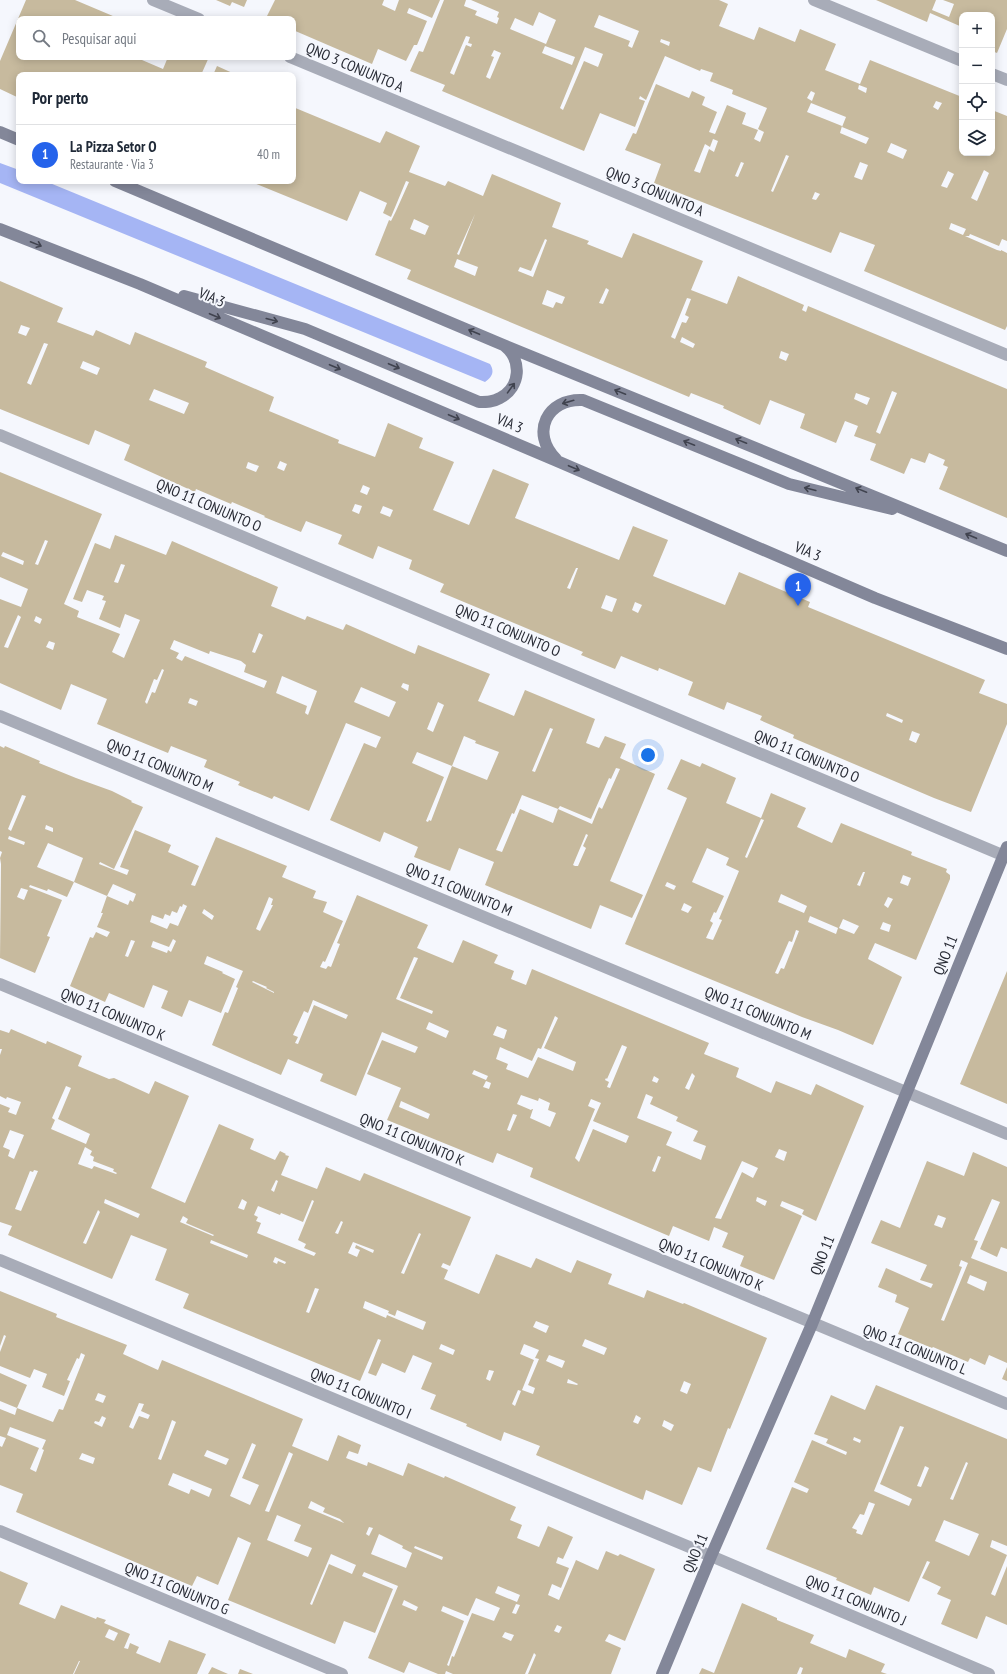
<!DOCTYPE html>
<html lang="pt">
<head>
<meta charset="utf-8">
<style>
	:root { --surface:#fff; --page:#f2f2f3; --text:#1f2937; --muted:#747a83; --line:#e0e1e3; --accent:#2563eb }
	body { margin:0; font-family:"PT Sans Narrow",sans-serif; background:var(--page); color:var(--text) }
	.controls { position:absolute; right:12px; top:12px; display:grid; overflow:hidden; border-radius:8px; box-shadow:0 2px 10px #0003 }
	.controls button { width:36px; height:36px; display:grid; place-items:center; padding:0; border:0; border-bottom:1px solid var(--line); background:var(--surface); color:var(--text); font:20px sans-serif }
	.you { position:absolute; left:648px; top:755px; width:14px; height:14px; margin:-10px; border:3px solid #fff; border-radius:50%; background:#1a73e8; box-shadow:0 0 0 6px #1a73e833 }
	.badge { display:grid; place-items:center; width:26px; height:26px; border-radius:50%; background:var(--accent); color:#fff; font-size:13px; font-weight:700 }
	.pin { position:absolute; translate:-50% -33px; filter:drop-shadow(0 1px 2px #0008) }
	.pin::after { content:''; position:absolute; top:21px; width:14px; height:12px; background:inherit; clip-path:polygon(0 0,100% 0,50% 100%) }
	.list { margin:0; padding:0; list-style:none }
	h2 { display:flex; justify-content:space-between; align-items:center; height:52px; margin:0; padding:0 16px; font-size:17px }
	h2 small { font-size:13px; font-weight:400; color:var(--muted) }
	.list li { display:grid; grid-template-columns:26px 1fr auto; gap:12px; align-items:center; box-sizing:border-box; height:60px; padding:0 16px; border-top:1px solid var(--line) }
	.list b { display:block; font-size:15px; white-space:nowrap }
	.list p { margin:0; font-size:13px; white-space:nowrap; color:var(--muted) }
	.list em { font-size:13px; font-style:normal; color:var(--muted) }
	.icon { flex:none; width:22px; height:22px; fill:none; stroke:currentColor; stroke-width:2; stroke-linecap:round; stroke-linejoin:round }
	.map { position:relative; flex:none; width:1007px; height:1674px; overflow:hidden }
	.search { position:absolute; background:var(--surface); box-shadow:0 2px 10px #0003; left:16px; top:16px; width:280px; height:44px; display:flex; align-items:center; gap:10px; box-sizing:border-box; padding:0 14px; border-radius:8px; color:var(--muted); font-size:15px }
	.panel { position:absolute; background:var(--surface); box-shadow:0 2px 10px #0003; left:16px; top:72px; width:280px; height:112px; border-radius:8px }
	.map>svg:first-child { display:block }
	.forest { fill:#a5b5f4 }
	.building { fill:#c7ba9e; fill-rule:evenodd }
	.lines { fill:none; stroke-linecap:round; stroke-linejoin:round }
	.street { stroke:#a8acb8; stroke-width:12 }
	.secondary { stroke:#838799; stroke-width:12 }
	.oneway { stroke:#40434f }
	.labels { text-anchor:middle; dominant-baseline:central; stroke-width:4; stroke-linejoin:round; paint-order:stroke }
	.street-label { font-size:15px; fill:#292c36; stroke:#f5f7fd }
</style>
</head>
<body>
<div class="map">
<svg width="1007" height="1674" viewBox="0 0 1007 1674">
	<rect width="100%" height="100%" fill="#f5f7fd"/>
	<path class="forest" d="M0,163L19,170V181H45L490,364C495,372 492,377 485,382L0,183Z"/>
	<path class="building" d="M26,0H75L120,19H19V57H135L163,69L168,57H209L201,75H19V98L0,89V61Z
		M216,0H247L244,7L232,2L230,6Z
		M275,0H384L382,5L395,11L399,0H440L432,18L409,8L407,13L427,21L417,45H414L406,61L378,49L372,64L293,30V19L266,18Z
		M444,0H466L464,6L477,11L475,15L497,24L499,18L497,17L499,12L471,0H719L728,4L719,26L754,40L759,27L795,42L800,29L836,44L825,70L860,84L870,60L962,97V153H992V110L1007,116V241L1002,239L999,246L970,234L969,236H965L997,250L1001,251V250L1007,253V326L1005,330L864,271L875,245L840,232L831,253L654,183L661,164L625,150L633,133L636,134L656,84L689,98L692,91L705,97L702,105L717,112L709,132L715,134L727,105L746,113L742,124L758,130L754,139L760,142L764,132L758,129L767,108L732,94L733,90L710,81L713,73L701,69L700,71L665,56L646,100L640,96L639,99L645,101L635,127L600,113L584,151L442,91L445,85L410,71L419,51L423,52ZM539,12L556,20L546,44L510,29L515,18L533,26ZM599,15L639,31L632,48L628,46L630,41L594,27ZM466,36L470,37L468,43L472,44L471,47L466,45L454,75L450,73ZM661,39L670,42L669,46L660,42ZM545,46L575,57L572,65L542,53ZM585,47L603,54L598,67L584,61L563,110L560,108ZM494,50L501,53L490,79L486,77L494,57L491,56ZM859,85L867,88L866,93L858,89ZM811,91L815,93L812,101L807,98ZM936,101L942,103L938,110L933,107ZM811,103L846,117L842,127L869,138L866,144L840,133L842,126L807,112ZM713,139L718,141L714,152L709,149L700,173L694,171L705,144L710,147ZM891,143L907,150L903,159L887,152ZM786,155L789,156L773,192L771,191ZM741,162L744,163L738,177L735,176ZM860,162L868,165L862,180L854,177ZM984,170L989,173L977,201L971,198ZM948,171L954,174L947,188L941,186ZM815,192L820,194L816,200L812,199ZM951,223L966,229L963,235L949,229Z
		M876,0H936L932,10L949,17L954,4L943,0H1007V29L997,53L992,51V15H962V27L930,13L927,22Z
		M217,66L237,75H213Z
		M293,107L380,143L386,131L420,146L409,172L445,186L448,181L483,196L492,174L561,203L552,227L589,241L587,244L622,258L633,233L703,261L691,290L727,304L738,276L804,305L802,310L806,312L808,306L1007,389V518L939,489L948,467L943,465L945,460L929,453L925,463L911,458L904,474L870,460L876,444L854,436L858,426L845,421L836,443L800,428L805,414L770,400L760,425L723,408L724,406L691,393L689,397L407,279L411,270L375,255L389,220L391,221L396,211L409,182L406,181L391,217L383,213L387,203L360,191L347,221L249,181H293ZM475,214L459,255L457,254ZM414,219L429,226L425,235L410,229ZM545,239L547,240L533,277L518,271L520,267L531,271ZM457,259L478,267L475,276L454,267ZM606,288L609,290L603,304L599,303ZM547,290L565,297L562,304L556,302L553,308L542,304ZM687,298L691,299L685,315L689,317L686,323L682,322L675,339L671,337ZM682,337L695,344L693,348L680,342ZM781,351L789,354L786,361L779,358ZM892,391L897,393L880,434L876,432ZM856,393L870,398L867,405L854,399Z
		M0,281L63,308L57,322L93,336L96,330L130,345L135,332L207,362L205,367L274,397L269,411L339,440L338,443L375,457L388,423L423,438L419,448L454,462L433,510L469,525L493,469L529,484L515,518L619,560L633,526L668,540L653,576L725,605L739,572L810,602L808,607L985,680L979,693L1007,704V724L971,812L934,798L793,738L794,735L760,720L762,716L727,702L724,710L688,695L693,682L659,668L658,671L621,656L615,669L581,655L583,652L440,592L444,584L409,569L412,560L378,546L373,559L338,544L342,535L306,521L301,532L264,517L265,516L232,502L231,504L196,489L195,492L124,460L130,445L95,430L89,445L0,409ZM21,325L30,328L26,336L18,333ZM44,343L48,344L31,385L27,383ZM83,361L100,368L97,375L80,368ZM154,389L189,403L184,414L149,400ZM280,461L287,464L284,471L277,468ZM248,462L259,466L256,472L246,468ZM363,485L370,488L367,495L360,492ZM355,504L362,506L359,514L352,511ZM383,506L393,510L390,517L380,513ZM576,568H578L570,589L567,588ZM606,595L617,599L612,612L601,608ZM635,602L642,605L638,613L632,610ZM887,713L903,720L902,723L886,716ZM912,731L920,734L916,743L909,740Z
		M0,472L102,514L64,604L79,611L77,617L120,634L112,652L124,658L140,620L125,614L120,628L99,619L106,601L102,600L104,596L87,590L82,602L73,599L95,543L110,549L115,535L166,555L172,541L278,587L271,606L305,620L307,616L343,630L346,624L415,654L418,645L490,674L478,701L514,716L525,690L595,719L586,743L599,748L605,736L626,744L620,758L655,774L610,881L643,895L632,918L600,905L591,929L485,885L494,862L459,848L450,871L414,857L418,847L384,832L380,842L330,820L364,743L376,748L381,737L346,723L309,811L274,796L272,799L238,785L240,782L204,767L207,760L171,746L168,753L97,724L107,699L71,684L61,710L0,683V599L21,607L28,589L0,577ZM45,540L48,541L38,565L35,564ZM3,552L24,561L23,565L1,556ZM121,564L125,565L118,583L114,582ZM18,615L21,617L8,648L4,647ZM36,616L42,619L40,624L34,621ZM259,633L263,635L255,653L252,652ZM174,640L209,654L210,651L241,661L246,665L244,672L267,681L264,688L185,656L182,661L176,658L179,653L170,649ZM49,641L55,643L53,650L46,647ZM162,669L164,670L155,693L152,692L147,704L145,702L154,679L157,680ZM282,676L317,691L308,715L305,713L307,706L276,693ZM403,683L409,685L408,691L401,687ZM361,687L396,702L389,717L354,702ZM190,698L198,701L196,706L188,703ZM438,702L444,705L433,732L427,729ZM550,728L553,729L535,772L532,771ZM464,736L476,741L475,743L499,752L487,780L452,766L431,821L429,820L428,822L426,821L444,777L412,763L417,752L452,766ZM616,768L620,769L602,809L599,807L592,824L558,809L560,806L591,819L609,778L611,779ZM522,795L558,809L553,823L520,809L502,852L496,850L512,813L514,814ZM586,834L588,835L583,846L586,848L578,866H575L573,865Z
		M0,746L4,748L5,746L40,761L39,763L76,778L112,791L132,801L131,802L143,807L114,869L100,862L99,864L127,875L129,870L120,867L135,830L171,845L168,852L199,866L191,885L195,886L216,837L287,866L282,877L316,891L313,898L327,902L323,912L343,921L325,962L323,961L320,967L326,969L328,966L331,967L340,944L337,943L357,895L428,925L417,948L453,963L463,940L498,955L494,963L514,971L511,979L526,985L532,969L709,1043L704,1054L739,1068L736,1077L771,1093L776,1081L811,1095L816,1084L864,1106L816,1221L802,1214L804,1210L782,1201L780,1206L802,1216L774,1280L740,1266L744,1256L722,1247L728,1233L714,1227L709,1241L673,1226L669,1236L530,1177L533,1168L497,1153L493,1163L387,1120L401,1088L367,1074L382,1040L415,1053L418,1047L382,1032L356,1096L320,1081L323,1074L288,1059L281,1075L212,1045L225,1012L228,1013L238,988L236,987L243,971L207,956L204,964L223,972L222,973L235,979L221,1013L189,1000L182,1017L161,1008L168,991L153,985L144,1008L109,993L105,1002L70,986L90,937L93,938L96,932L107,937L110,932L97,927L103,913H101L107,896L74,882L83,858L48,843L37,867L74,882L67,897L48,889L47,891L30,885L29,887L62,900L47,936L50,937L35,973L0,958L1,864L0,858L2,852L0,851ZM22,795L26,796L11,831L8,829ZM46,825L53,828V832L45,829ZM9,836L25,842L24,845L8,839ZM113,884L136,894L133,902L130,900L128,905L107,896ZM21,888L28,890L24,900L17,897ZM269,897L273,899L271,905H273L260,931L256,929ZM183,904L187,906L178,926L170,923L167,929L150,922L152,915L163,919L165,914L170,916L172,911L177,913L180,906L182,907ZM204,909L214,916L212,920L202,913ZM173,939L176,941L171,952L168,950L167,953L151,947L153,941L169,947ZM131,940L135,941L128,957L125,956ZM414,957L418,958L400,998L433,1011L432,1014L396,999ZM253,981L267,987L266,988L274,992V993L252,982ZM313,1000L348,1015L346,1019L314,1005L298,1044L295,1043L298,1037L293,1035L304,1011L308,1013ZM555,1016L558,1018L544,1048L576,1062L573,1071L538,1057L528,1078L506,1069L508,1064L496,1059L500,1047L532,1061L538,1048L541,1049ZM429,1022L449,1031L446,1038L426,1029ZM497,1026L507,1030L504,1039L493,1035ZM622,1045L627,1047L610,1088L607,1087L609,1082L605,1080L606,1078L607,1079ZM474,1070L488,1076L486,1080L472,1074ZM692,1073L695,1076L689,1090L685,1088ZM654,1076L659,1079L657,1083L652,1081ZM486,1081L491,1083L489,1089L483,1087ZM646,1094L653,1097L650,1104L678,1117L676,1121L698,1131L693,1141L706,1146L701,1160L666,1145L672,1132L637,1118ZM521,1095L538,1101L539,1098L550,1103L548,1110L556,1113L550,1127L530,1118L533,1109H532L531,1110L517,1104ZM591,1099L601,1103L593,1121L629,1136L626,1143L593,1129L579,1162L575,1158L595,1109L588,1106ZM401,1101L430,1114L428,1119L399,1107ZM513,1114L517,1115L510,1131L507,1130ZM779,1149L787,1152L784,1161L775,1157ZM658,1156L661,1157L655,1172L652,1171ZM742,1161L758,1168L753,1178L742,1172L721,1219L715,1218ZM757,1197L767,1201L765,1206L756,1201Z
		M681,759L700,767L702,763L736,778L726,803L761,818L771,793L806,808L797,827L832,843L841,823L912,852L911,855L947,869L946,872L950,875V879L916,960L875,943L869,956L868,959L902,977L873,1045L838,1030L802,1017L625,944L687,798L667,789ZM761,819L764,820L747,858L745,857ZM707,848L729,858L726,865L739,871L719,919L722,920L713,940L706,938L713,923L710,921L714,912L716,913L724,896L692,882ZM863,872H865L860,886L857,885ZM903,875L911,878L908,886L900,883ZM667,882L676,886L674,890L665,886ZM781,894L807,906L804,913L778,902ZM888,897L893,899L888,908L884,905ZM684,903L692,907L688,913L681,910ZM810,916L838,928L836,934L808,922ZM843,919L859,926L854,934L839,928ZM883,922L891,925L889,932L880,929ZM796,930L799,931L784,969L781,968L778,974L775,973L789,941L792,942Z
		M1007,971V1104L960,1084Z
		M11,1029L46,1044L47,1041L82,1056L78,1066L109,1079L114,1078L149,1094L155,1081L189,1096L151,1188L185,1203L219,1124L254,1139L250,1149L275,1160L280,1151L286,1154L285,1155L289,1156L281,1175L317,1189L326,1167L360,1181L364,1173L471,1217L450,1266L443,1263L441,1267L448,1270L444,1279L479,1294L496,1254L531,1268L536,1258L571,1273L577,1260L612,1274L608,1284L644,1298L647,1290L683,1304L684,1303L767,1338L730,1429L728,1428L711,1472L698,1467L682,1505L646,1490L643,1500L536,1455L540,1446L504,1432L501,1441L466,1426L467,1424L430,1409L436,1395L421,1389L432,1363L413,1355L405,1373L382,1363L376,1376L368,1373L381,1340L378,1339L360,1381L183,1308L189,1294L155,1280L167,1249L131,1235L112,1279L8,1235L12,1226L0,1222V1104L10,1108L8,1112L16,1115L21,1102L7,1097L6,1099L0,1096V1055L2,1049H0V1030L9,1033ZM66,1086L71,1088L58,1119L90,1134L86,1144L51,1129L55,1120L52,1118ZM10,1130L24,1135L14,1159L8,1156L10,1150L3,1147ZM85,1147L92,1151L90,1155L94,1157L93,1161L114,1169L113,1171L117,1173L116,1174L94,1166L92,1169L78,1164ZM34,1170L38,1171L21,1211L15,1209L30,1171L33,1172ZM276,1180L278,1181L274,1192L271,1190ZM105,1199L140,1214L138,1218L104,1203ZM242,1199L247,1202L244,1210L238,1208ZM312,1200L314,1201L298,1240L306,1244L304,1248L316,1253L314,1256L257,1233L261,1223L256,1221L258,1217L254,1215L258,1206L280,1215L281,1213L303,1222ZM98,1210L100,1212L86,1244L83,1243ZM183,1216L188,1219L186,1223L214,1235L213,1236L180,1222ZM341,1221L343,1222L338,1234L335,1233ZM419,1233L421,1234L404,1274L401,1273ZM211,1240L248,1255L247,1258L210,1243ZM353,1242L374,1250L373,1253L356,1245L355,1248L360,1250L357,1257L348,1253ZM275,1257L286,1262L285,1264L278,1261L277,1264L273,1262ZM315,1288L319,1289L309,1313L306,1312ZM365,1301L389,1311L388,1313L395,1316L397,1310L426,1322L423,1330L387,1315L386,1318L363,1308ZM536,1321L549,1326L546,1333L533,1327ZM585,1339L607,1348L604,1355L582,1346ZM441,1344L455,1350L453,1355L439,1349ZM524,1344L539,1350L535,1358L539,1359L528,1385L535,1388L533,1394L522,1390L534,1360L520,1354ZM549,1355L565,1361L562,1368L546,1361ZM489,1370L494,1371L490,1381L486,1379ZM568,1379L578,1384L577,1385L567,1383ZM684,1381L691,1384L687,1394L680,1391ZM518,1390L521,1391L515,1406L512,1404ZM636,1415L641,1418L638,1424L633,1422ZM664,1420L674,1425L671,1431L662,1426Z
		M973,1152L1007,1167V1249L1001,1247L997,1257L980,1249L1000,1202L992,1199L974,1240L978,1241L971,1258L1007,1272V1363L989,1355L985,1365L970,1358L968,1362L933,1347L932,1348L898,1334L909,1308L895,1302L897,1295L878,1287L886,1268L931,1288L933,1284L920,1280L927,1265L871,1243L881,1220L900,1228L927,1161L964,1176ZM938,1215L946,1218L942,1228L934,1225ZM961,1260L968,1263L944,1321L941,1320L962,1267L959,1266ZM970,1275L987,1282L984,1291L967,1283Z
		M0,1291L57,1314L56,1317L127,1345L123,1354L158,1370L162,1360L303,1419L292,1446L328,1461L338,1435L361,1445L358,1454L349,1451L346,1458L367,1466L368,1462L403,1476L408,1463L444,1478L445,1476L516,1507L510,1520L522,1525L517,1538L539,1547L548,1526L573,1537L563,1559L558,1557L556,1563L569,1568L561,1588L552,1584L548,1595L559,1600L576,1560L598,1570L606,1551L618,1556L620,1554L655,1569L625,1641L609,1634L605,1641L621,1648L611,1674H528L536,1655L534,1653L525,1674H453L446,1671L445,1674H438L409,1662L404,1673L368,1658L398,1586L364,1572L362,1576L393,1589L375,1633L344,1621L335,1644L228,1600L251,1543L238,1537L218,1585L197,1576L192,1586L16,1512L23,1494L0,1485V1446L2,1447L6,1438L0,1436V1409L15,1415L17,1408L53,1422L59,1409L63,1410L85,1355L81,1353L79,1359L77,1358L67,1380L70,1381L64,1396L42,1387L47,1374L34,1369L30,1378L0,1366V1352L6,1336L4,1335L0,1346ZM98,1393L106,1396L103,1403L95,1400ZM139,1403L144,1404L141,1411L150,1415L148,1419L139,1416L133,1429L129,1427ZM102,1416L106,1418L102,1427L94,1423L95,1421L99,1422ZM172,1420L176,1422L161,1460L158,1459ZM10,1427L46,1440L42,1449L44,1450L36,1472L30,1469L39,1448L7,1435ZM252,1443L256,1445L242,1478L259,1485L250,1505L230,1496ZM207,1450L229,1459L226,1465L204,1456ZM289,1452L293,1454L269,1512L265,1511ZM82,1453L95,1458L93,1464L79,1459ZM173,1473L212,1489L209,1497L191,1489L189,1494L168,1485ZM311,1501L325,1508L323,1512L340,1519L344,1523L308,1508ZM277,1515L301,1525L294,1541L312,1548L308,1557L267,1540ZM369,1527L373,1528L369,1536L366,1534ZM379,1534L403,1546L402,1548L412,1553L406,1568L371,1554ZM415,1546L443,1557L442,1560L414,1548ZM331,1554L356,1565L352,1574L329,1564L312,1605L310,1604ZM498,1586L520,1595L517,1602L495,1593ZM476,1598L500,1608L494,1621L472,1613L454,1657L452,1656L449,1666L447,1665L464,1621L441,1611L443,1606L468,1616ZM404,1600L418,1607L416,1611L402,1605ZM516,1604L520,1605L516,1614L512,1613ZM557,1625L562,1627L559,1633L554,1631ZM505,1632L514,1635L511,1641L502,1637Z
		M1007,1367V1381L1002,1379Z
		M0,1373L27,1385L17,1408L0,1401Z
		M876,1385L1007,1439V1546L992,1540L990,1547L1007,1555L991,1594L995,1596L1007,1566V1625L986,1616L977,1639L941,1624L951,1600L937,1594L941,1587L922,1578L930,1562L927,1561L909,1602L874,1587L871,1595L836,1580L837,1578L766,1549L792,1487L807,1493L809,1489L794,1482L812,1440L846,1455L847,1452L826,1443L828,1439L814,1434L831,1395L865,1410ZM900,1426L904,1427L880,1484L912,1499L909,1506L874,1491ZM854,1437L861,1440L860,1443L853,1440ZM966,1462L968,1463L953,1500L950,1499ZM925,1466L929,1468L921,1487L917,1486ZM869,1502L875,1504L862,1535L856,1533L857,1530L852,1528L860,1514L864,1515ZM944,1520L979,1534L969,1556L935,1541Z
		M0,1571L28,1583L19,1604L55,1619L61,1605L96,1619L97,1617L106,1620L104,1623L130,1634L124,1648L128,1649L130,1643L139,1647L136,1653L160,1663L169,1640L206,1654L197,1674H74L80,1661H79L73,1674H0ZM109,1629L118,1633L114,1641L105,1637Z
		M742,1603L777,1618V1620L814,1635L810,1643L846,1658L849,1649L885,1664L881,1672L887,1674H801L803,1668L800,1667L797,1674H699L702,1668L714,1673Z
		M212,1667L228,1674H208Z
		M240,1669L253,1674H238Z"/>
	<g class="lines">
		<path class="street" d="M153,0L199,19
			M814,0L962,61
			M290,57L1007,355
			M992,74L1007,80
			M0,435L1007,857
			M0,716L1007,1134
			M0,984L1007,1404
			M0,1260L711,1556L989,1674
			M0,1531L342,1674"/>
		<path class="secondary" d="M0,132L19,140
			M115,181L501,344L1007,551
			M0,229L140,284L557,461L875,598L1007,649
			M184,296L305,329L479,402C487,402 493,402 500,398C521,387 522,360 505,346
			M556,459C530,433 547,398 583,400L789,484L892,509
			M662,1674L711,1556L812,1324L1007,847"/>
	</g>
	<defs><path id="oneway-shaft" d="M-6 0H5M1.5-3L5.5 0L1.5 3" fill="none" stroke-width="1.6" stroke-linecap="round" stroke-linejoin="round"/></defs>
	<g class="oneway">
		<use href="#oneway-shaft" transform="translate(36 244) rotate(22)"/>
		<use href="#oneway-shaft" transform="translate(215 316) rotate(23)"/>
		<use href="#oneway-shaft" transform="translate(272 320) rotate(15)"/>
		<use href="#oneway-shaft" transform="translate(474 332) rotate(-157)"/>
		<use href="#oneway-shaft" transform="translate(394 366) rotate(23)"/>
		<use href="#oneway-shaft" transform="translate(335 367) rotate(23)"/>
		<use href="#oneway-shaft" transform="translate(511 388) rotate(-54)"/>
		<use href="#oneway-shaft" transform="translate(620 392) rotate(-158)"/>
		<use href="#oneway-shaft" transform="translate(568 402) rotate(164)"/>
		<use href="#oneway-shaft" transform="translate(454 417) rotate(23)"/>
		<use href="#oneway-shaft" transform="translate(741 441) rotate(-158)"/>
		<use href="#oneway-shaft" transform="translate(689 443) rotate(-158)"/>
		<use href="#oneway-shaft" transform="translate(574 468) rotate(23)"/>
		<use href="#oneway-shaft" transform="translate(810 489) rotate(-166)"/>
		<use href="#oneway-shaft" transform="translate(861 490) rotate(-158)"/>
		<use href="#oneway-shaft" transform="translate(971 536) rotate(-157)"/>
	</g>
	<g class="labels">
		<g class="street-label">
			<text transform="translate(355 67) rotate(23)">QNO 3 CONJUNTO A</text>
			<text transform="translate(655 191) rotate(23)">QNO 3 CONJUNTO A</text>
			<text transform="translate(212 297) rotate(23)">VIA 3</text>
			<text transform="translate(510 423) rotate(23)">VIA 3</text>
			<text transform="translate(209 505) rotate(23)">QNO 11 CONJUNTO O</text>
			<text transform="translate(808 551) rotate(23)">VIA 3</text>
			<text transform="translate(508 630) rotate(23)">QNO 11 CONJUNTO O</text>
			<text transform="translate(807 756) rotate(23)">QNO 11 CONJUNTO O</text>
			<text transform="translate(160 765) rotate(23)">QNO 11 CONJUNTO M</text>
			<text transform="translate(459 889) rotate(23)">QNO 11 CONJUNTO M</text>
			<text transform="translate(945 955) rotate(-68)">QNO 11</text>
			<text transform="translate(758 1013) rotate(23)">QNO 11 CONJUNTO M</text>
			<text transform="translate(113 1014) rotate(23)">QNO 11 CONJUNTO K</text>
			<text transform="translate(412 1139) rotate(23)">QNO 11 CONJUNTO K</text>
			<text transform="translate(822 1255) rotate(-68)">QNO 11</text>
			<text transform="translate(711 1264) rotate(23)">QNO 11 CONJUNTO K</text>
			<text transform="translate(915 1349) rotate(22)">QNO 11 CONJUNTO L</text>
			<text transform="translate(361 1393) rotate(23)">QNO 11 CONJUNTO I</text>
			<text transform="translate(695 1553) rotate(-67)">QNO 11</text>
			<text transform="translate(177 1588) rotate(23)">QNO 11 CONJUNTO G</text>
			<text transform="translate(856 1600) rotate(23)">QNO 11 CONJUNTO J</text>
		</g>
	</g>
</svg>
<div class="controls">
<button>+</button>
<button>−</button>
<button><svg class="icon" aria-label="locate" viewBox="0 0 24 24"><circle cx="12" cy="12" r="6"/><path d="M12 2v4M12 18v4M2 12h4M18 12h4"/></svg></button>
<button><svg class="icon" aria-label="layers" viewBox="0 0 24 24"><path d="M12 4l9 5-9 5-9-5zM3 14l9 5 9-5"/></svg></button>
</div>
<div class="you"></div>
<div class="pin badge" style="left:798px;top:606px">1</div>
<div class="search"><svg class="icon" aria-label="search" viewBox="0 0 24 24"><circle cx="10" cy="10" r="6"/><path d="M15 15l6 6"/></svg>Pesquisar aqui</div>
<section class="panel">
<h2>Por perto<small></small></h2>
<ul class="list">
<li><span class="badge">1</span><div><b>La Pizza Setor O</b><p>Restaurante · Via 3</p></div><em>40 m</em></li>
</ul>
</section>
</div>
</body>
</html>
